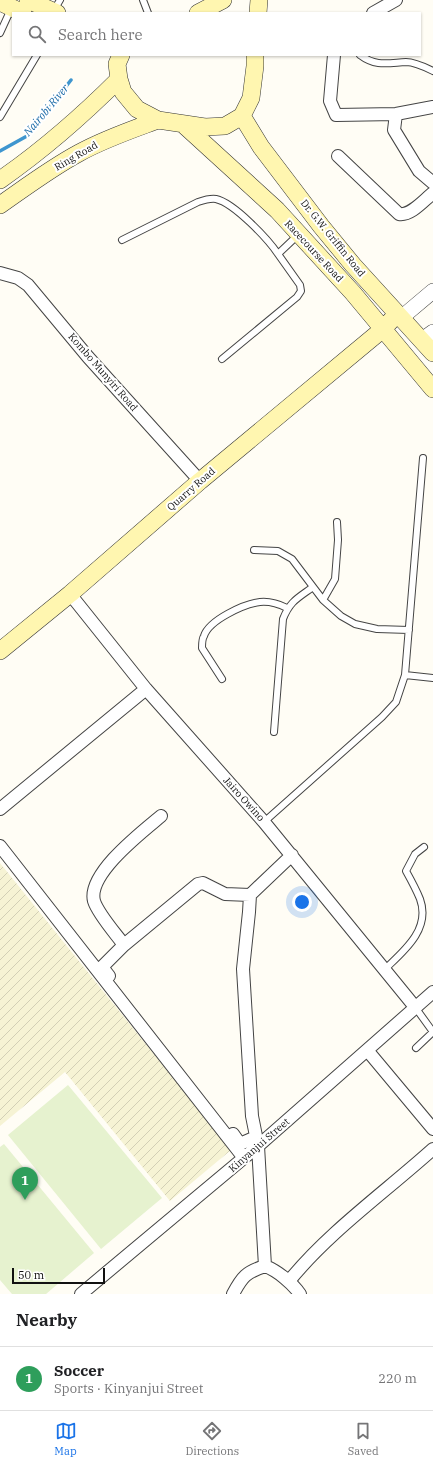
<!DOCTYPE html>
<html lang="en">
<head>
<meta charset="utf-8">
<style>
	:root { --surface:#fff; --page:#f6f6f6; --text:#202124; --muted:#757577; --line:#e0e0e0; --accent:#1a73e8 }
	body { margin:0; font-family:"IBM Plex Serif",serif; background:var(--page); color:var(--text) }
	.scale { position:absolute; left:12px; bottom:10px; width:93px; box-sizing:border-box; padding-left:4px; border:2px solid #111; border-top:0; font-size:11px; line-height:14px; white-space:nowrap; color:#111; -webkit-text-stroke:3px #fff; paint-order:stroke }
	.you { position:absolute; left:302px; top:902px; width:14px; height:14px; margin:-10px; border:3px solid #fff; border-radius:50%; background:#1a73e8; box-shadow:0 0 0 6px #1a73e833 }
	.badge { display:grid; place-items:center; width:26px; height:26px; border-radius:50%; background:var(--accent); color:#fff; font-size:13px; font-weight:700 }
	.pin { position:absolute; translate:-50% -33px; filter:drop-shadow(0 1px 2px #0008) }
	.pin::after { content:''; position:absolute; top:21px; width:14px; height:12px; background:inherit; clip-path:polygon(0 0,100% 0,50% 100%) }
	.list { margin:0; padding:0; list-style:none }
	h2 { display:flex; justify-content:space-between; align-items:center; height:52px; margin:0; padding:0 16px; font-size:17px }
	h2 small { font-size:13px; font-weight:400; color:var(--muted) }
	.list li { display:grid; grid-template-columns:26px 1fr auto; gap:12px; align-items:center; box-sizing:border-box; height:64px; padding:0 16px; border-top:1px solid var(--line) }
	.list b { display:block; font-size:15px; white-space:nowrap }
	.list p { margin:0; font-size:13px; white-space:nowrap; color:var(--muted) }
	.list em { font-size:13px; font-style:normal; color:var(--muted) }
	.icon { flex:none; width:22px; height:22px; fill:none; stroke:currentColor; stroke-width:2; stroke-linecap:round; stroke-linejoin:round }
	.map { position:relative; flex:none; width:433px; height:1294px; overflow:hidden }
	.search { position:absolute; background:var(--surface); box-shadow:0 1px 3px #0004; left:12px; right:12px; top:12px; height:44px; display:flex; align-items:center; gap:10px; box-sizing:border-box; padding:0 14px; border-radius:0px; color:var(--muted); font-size:15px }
	.sheet { height:116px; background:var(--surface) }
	nav { display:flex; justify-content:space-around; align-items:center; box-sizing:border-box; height:56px; border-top:1px solid var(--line); background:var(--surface); font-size:11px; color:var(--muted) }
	nav a { display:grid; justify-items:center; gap:2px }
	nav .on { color:var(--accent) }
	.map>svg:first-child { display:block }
	.farmland { fill:url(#farmland-furrows) }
	.pitch { fill:#e6f2cf }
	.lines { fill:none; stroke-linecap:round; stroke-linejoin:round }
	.stream { stroke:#3f96cf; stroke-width:3.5 }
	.service-casing { stroke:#444; stroke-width:8 }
	.minor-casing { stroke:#444; stroke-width:14 }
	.tertiary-casing { stroke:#444; stroke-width:16 }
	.secondary-casing { stroke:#333; stroke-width:18 }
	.service { stroke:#fff; stroke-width:6 }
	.minor { stroke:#fff; stroke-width:12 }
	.tertiary { stroke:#fff; stroke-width:15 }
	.secondary { stroke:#fff6b0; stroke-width:17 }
	.labels { text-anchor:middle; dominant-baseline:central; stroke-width:4; stroke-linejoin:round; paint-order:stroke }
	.street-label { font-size:10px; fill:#111; stroke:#fff }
	.water-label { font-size:11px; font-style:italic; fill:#1768a6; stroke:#fff }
</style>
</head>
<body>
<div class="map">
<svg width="433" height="1294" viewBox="0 0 433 1294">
	<defs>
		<pattern id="farmland-furrows" width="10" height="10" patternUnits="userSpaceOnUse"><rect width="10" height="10" fill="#f6f3d4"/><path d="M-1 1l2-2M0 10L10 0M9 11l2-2" fill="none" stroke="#d2cfb5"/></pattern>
	</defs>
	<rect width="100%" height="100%" fill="#fffdf5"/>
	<path class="farmland" d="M0,863L231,1150L170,1201L65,1072L0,1126Z"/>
	<path class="pitch" d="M68,1085L162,1198L101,1249L8,1135Z
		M4,1144L94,1253L46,1294H12L0,1280V1147Z"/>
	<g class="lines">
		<path class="stream" d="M0,151L27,136L71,80"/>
		<defs>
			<path id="service" d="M143,0L148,13
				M54,10L60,0
				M0,33L11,9
				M360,55C376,67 388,63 406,62C414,62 425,67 433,71
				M0,117L37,55
				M122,240L198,202C204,200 210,198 216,199C234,203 268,239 278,254L298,235
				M222,359L297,297L301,291L300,285L278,254
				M254,550L278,551L292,559L323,600L341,616L355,624L377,629L409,630
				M323,600L335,579L338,540L337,522
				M405,675L433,678
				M222,679L202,648C202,644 202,639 204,636C209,620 244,604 260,602C270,601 279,604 287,608
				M274,732L283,619C290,601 298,598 313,587
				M264,822L382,717L396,702L405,675L423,458
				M385,969C404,951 431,929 420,899C416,889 411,880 406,871L415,854L424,847
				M415,1007L433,1032L416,1048"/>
			<path id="minor" d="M373,13L396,0
				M334,55L330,101L336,115L396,114L433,107
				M396,114L394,130L419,171L433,183
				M338,156L399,214C411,216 424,200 433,193
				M0,273L18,278L28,285L88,357L200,481
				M70,594L146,689L264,822L415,1007
				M0,809L146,689
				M161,816C142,832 87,874 94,901C98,914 116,934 124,945L198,884L203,883L225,894L250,895L249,912L243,969L252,1116L258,1146L265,1266C278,1271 292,1283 300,1294
				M0,846L244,1158
				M250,895L292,855
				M109,976L102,967L124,945
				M367,1050L433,1129
				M233,1134L240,1144L256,1137
				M289,1281C330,1231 384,1193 433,1149
				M81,1294L258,1146L433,992
				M233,1294C242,1277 246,1272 265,1266"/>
			<path id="tertiary" d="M401,318L433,291
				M422,340L433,332"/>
			<path id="secondary" d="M28,0L57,13
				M0,2L23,13
				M198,13L223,0
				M258,13L259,0
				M121,55L117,64L119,79L123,92L137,109L158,120L205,127L225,126L242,116L251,98L255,66V55
				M242,116L261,147L321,226L353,265L433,353
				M184,125L277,210L353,293L433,389
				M0,180C43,150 82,116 119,79
				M0,205C26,187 51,168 79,153C104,139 131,130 158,120
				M0,651L70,594L200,481L383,329L397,314"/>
		</defs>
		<use href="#service" class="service-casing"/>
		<use href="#minor" class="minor-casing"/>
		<use href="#tertiary" class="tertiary-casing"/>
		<use href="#secondary" class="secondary-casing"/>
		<use href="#service" class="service"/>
		<use href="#minor" class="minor"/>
		<use href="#tertiary" class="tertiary"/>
		<use href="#secondary" class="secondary"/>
	</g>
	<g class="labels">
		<g class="street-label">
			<text transform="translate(76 156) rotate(-30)">Ring Road</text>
			<text transform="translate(333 238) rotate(51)">Dr. G.W. Griffin Road</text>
			<text transform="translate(314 251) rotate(47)">Racecourse Road</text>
			<text transform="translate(103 372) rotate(49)">Kombo Munyiri Road</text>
			<text transform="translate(191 489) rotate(-41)">Quarry Road</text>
			<text transform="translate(244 799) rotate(48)">Jairo Owino</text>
			<text transform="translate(259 1145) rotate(-41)">Kinyanjui Street</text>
		</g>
		<g class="water-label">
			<text transform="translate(46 110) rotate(-50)">Nairobi River</text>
		</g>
	</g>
</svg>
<div class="scale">50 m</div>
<div class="you"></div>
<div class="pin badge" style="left:25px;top:1200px;background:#2e9e5b">1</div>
<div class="search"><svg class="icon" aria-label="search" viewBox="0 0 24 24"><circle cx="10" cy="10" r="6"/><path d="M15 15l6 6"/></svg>Search here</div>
</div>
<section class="sheet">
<h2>Nearby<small></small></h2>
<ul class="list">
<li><span class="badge" style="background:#2e9e5b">1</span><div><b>Soccer</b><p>Sports · Kinyanjui Street</p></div><em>220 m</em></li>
</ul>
</section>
<nav>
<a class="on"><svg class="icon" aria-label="map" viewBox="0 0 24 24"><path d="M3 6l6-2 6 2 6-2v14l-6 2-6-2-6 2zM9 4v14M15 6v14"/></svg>Map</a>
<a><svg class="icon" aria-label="directions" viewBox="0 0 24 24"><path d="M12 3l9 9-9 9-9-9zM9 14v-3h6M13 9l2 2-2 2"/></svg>Directions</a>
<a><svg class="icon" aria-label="saved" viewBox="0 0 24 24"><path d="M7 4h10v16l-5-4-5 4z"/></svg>Saved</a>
</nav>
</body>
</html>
